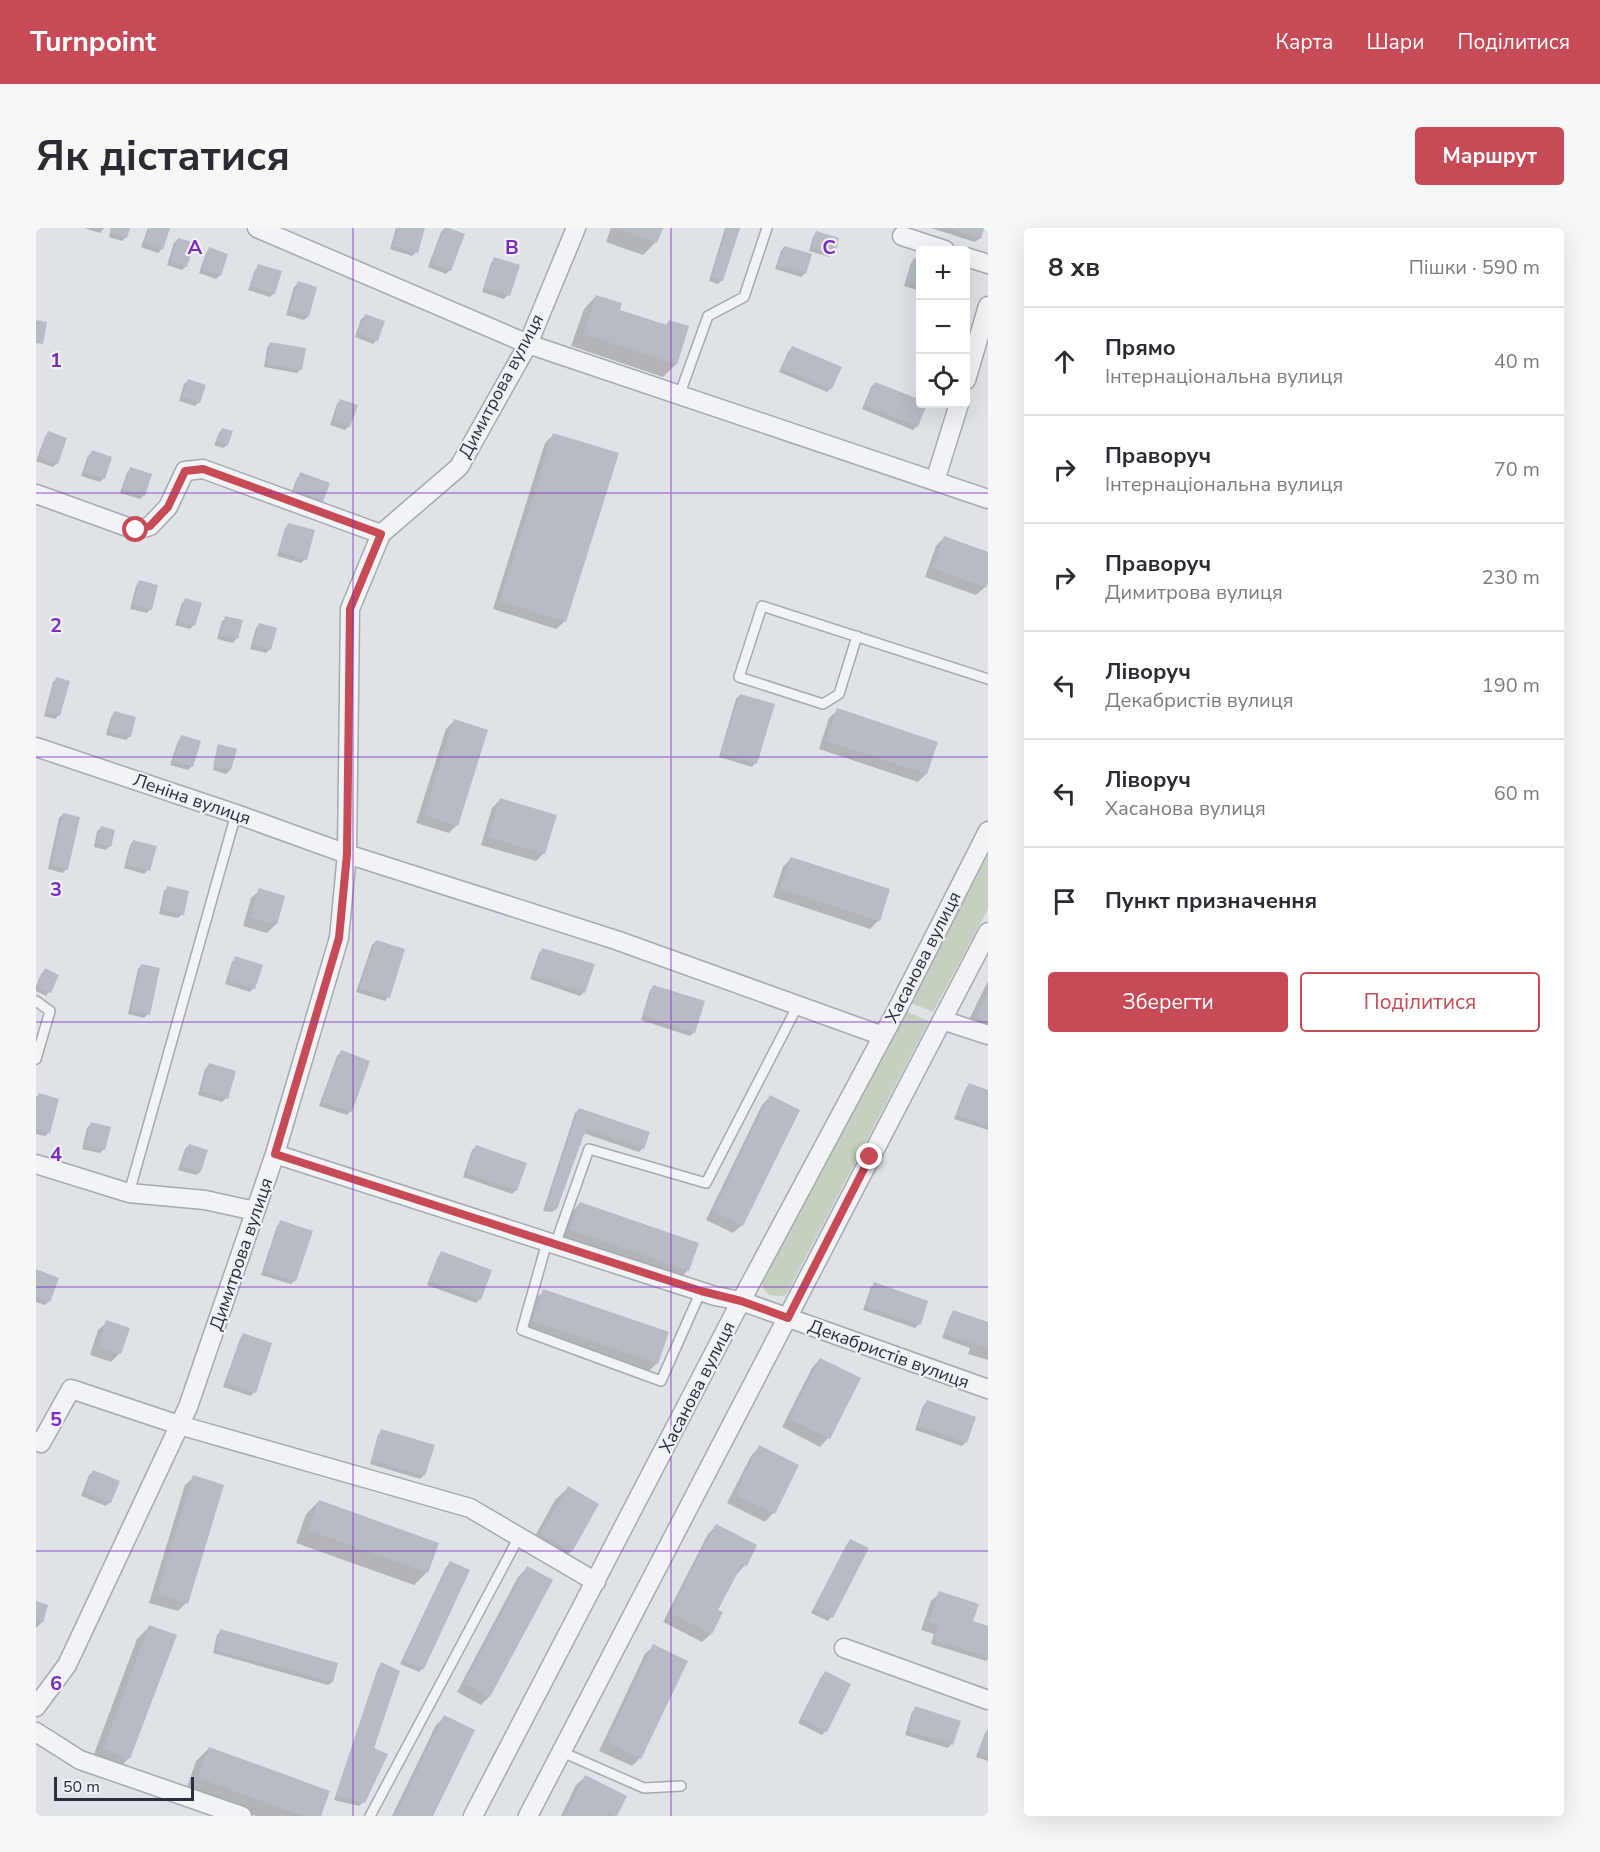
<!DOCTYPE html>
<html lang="uk">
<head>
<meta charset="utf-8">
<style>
	:root { --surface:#fff; --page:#f7f7f7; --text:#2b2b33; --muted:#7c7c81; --line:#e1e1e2; --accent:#c74a57 }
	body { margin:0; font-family:"Nunito Sans",sans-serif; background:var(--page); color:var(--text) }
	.controls { position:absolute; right:18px; top:18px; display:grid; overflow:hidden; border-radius:6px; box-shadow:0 6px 24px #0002 }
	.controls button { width:54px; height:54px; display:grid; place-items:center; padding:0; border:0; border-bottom:2px solid var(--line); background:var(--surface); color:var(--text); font:30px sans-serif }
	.scale { position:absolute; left:18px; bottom:15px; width:140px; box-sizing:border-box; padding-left:6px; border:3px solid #292f3e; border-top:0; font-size:16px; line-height:21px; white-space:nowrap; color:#292f3e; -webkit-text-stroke:4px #eef1f5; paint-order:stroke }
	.stop { position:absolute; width:18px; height:18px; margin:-14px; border:4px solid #c74a57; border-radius:50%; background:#fff }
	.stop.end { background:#c74a57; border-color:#fff; box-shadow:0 2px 6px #0008 }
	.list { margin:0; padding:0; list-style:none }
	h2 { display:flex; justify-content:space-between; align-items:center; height:78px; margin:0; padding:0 24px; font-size:26px }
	h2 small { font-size:20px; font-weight:400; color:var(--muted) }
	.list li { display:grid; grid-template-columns:39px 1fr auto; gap:18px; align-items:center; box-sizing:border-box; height:108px; padding:0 24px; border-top:2px solid var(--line) }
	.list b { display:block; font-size:22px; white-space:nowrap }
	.list p { margin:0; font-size:20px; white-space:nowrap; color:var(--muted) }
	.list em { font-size:20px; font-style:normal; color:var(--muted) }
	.actions { display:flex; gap:12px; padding:18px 24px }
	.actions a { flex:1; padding:14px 0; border:2px solid var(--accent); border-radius:6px; text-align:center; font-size:21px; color:var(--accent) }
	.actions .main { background:var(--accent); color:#fff }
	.icon { flex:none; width:33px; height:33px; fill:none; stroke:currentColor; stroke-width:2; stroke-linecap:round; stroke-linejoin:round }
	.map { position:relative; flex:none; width:952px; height:1588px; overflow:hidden; border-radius:6px }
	header { display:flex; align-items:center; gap:36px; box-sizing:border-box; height:84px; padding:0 30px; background:var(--accent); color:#fff }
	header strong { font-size:28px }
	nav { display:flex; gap:33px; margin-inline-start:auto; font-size:21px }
	.intro { display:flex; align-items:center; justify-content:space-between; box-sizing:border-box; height:144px; padding:0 36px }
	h1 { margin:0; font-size:42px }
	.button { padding:15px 27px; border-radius:6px; background:var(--accent); color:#fff; font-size:21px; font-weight:700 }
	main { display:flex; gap:36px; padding:0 36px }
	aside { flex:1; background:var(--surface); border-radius:6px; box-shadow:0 6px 24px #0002 }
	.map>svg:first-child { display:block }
	.green { fill:#c4d1c0 }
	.shadow { fill:#0003 }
	.building { fill:#b6bbc4 }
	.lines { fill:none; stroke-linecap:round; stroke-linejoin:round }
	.lane-casing { stroke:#a5a9b1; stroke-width:12 }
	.street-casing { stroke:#a5a9b1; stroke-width:21 }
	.lane { stroke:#f1f3f6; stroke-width:9 }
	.street { stroke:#f1f3f6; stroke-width:18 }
	.route { stroke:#c74a57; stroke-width:8 }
	.grid { fill:none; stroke:#7b2cbf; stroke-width:1.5; stroke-opacity:0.55 }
	.labels { text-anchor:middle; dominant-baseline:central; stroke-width:4.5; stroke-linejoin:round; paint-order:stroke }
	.street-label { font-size:18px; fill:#292f3e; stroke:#eef1f5 }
	.grid-label { font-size:20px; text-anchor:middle; font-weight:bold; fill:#7b2cbf; stroke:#eef1f5; stroke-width:4.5; stroke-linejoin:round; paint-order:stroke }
</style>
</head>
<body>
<header>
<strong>Turnpoint</strong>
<nav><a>Карта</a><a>Шари</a><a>Поділитися</a></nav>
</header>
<div class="intro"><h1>Як дістатися</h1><a class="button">Маршрут</a></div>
<main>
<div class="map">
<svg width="952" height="1588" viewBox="0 0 952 1588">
	<rect width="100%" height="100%" fill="#dfe2e7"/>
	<path class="green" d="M952,627V681L897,784L875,775Z
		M869,783L893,793L750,1067C738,1069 730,1069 726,1056Z"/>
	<path class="shadow" d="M48,0H68L64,5Z
		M75,0H92L90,9L86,13L73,9Z
		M112,0H133L126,21L122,25L105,19Z
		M360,0H388L380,24L376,28L354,21Z
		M409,0L414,42L410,46L392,39L405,4Z
		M575,0H625L620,14L607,27L570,14Z
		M689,0H702L686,52L682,56L673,53Z
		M895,0H947L943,11L939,14Z
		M780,5L798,25L794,29L773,23L777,9Z
		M142,11L150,38L146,42L131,37L138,15Z
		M748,19L769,45L765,49L739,41L745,23Z
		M173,21L184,47L180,51L163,45L170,25Z
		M459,31L472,67L468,71L446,64L455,35Z
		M878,31L885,33V63L868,58L875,35Z
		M223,38L238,65L234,69L212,62L219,42Z
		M262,55L272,88L268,92L250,87L258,59Z
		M560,68L582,83L629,98L633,93L640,136L627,149L535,118L548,81Z
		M329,88L341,112L337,116L319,109L325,91Z
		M234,116L265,141L261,145L228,139L231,120Z
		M756,120L795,160L791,164L743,144L752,124Z
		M152,153L163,174L159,178L143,173L148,156Z
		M839,155L885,176H890L881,198L877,202L826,181L835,159Z
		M305,172L313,198L309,202L294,197L301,176Z
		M186,201L191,217L187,220L178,217L183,205Z
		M13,205L21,235L17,239L0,233L9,209Z
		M518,206L529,393L520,401L457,381L509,215Z
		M56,224L68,250L64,254L45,248L52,228Z
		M94,241L108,267L104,271L84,265L91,245Z
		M265,246L286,273L282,277L255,266L261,250Z
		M253,296L269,331L265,335L241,328L249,300Z
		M908,310L952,325V350L949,359L940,367L889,349L900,318Z
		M103,354L115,381L111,385L94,381L100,358Z
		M150,372L158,397L154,401L139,397L146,375Z
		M190,390L205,393L200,411L197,415L181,411L186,393Z
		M223,397L234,421L230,425L214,421L220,400Z
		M21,451L23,487L19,491L8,488L17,454Z
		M704,467L719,535L716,539L683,529L700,471Z
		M802,482L890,546L882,554L783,521L793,490Z
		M79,485L94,508L90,512L70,507L75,489Z
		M418,493L421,597L413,605L380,595L410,501Z
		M145,509L156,538L152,542L134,537L142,513Z
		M183,518L199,522L194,542L190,546L177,542L183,520H180Z
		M464,572L508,625L500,633L445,617L456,580Z
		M27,586L30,641L27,645L12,641L23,590Z
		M65,600L73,619L70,622L58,619L61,603Z
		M98,613L112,642L108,646L88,640L94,617Z
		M755,630L843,692L834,701L737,669L747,639Z
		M132,660L146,686L142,690L123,686L128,663Z
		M224,662L247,669L239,697L231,705L207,698L215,670Z
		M340,713L352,769L349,773L320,764L336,717Z
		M507,721L548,764L544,768L494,751L503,725Z
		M200,730L218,760L214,764L189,756L196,734Z
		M106,737L112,786L108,790L92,786L102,741Z
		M9,742L13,764L10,768L0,763V758L5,746Z
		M952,753V813L928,802Z
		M618,758L658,804L654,808L605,792L614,762Z
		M305,824L332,834L314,884L311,887L283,878L301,828Z
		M173,837L190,870L186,874L162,867L169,841Z
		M933,856L952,863V902L918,891L930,860Z
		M3,867L13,904L9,908L0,906V869Z
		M734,869L706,997L697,1005L670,992L726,877Z
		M543,882L607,920L603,924L547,905L520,981L516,984L507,983L539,885Z
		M55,896L68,921L64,925L46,921L51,900Z
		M153,917L170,923L164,944L160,947L142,942L149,921Z
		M440,919L480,962L476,966L427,949L436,922Z
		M544,975L652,1042L644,1051L527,1010L536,984Z
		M245,994L259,1052L255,1056L225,1047L241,998Z
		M405,1025L444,1071L440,1075L391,1057L402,1029Z
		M0,1043L13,1073L9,1077L0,1074Z
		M838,1056L883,1096L879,1100L827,1082L835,1059Z
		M508,1063L621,1135L612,1144L489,1101L499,1071Z
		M917,1084L952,1096V1132L932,1126L934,1120L906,1110L914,1088Z
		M71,1094L84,1125L75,1134L54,1127L62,1102Z
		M207,1107L218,1164L215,1168L187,1159L204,1111Z
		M784,1131L823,1151L792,1210L784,1219L746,1199L776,1140Z
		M891,1174L930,1214L926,1218L879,1202L887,1178Z
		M346,1203L388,1247L384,1251L334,1236L342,1207Z
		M723,1219L737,1285L729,1294L691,1275L715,1228Z
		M57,1244L74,1274L70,1278L45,1268L53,1247Z
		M158,1249L150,1375L142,1383L113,1375L149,1257Z
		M532,1260L535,1323L522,1336L493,1319L519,1272Z
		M283,1273L391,1344L378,1357L260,1315L270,1286Z
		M680,1298L709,1337L701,1346L680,1383L685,1385L675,1406L666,1414L627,1394L672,1306Z
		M815,1312L831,1321L795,1389L792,1393L775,1385L811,1316Z
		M414,1335L387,1440L383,1444L364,1436L410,1339Z
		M491,1340L515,1353L453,1469L445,1477L421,1464L482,1349Z
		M904,1365L935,1394L952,1399V1431L950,1433L895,1416L898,1406L885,1402L895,1373Z
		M0,1374L11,1377L5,1395L0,1400Z
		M114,1398L93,1530L80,1543L55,1534L101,1411Z
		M185,1403L300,1436L296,1454L292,1457L177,1425L181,1407Z
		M618,1418L604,1530L596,1538L563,1523L609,1426Z
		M346,1436L336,1521L327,1574L323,1578L298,1572L342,1440Z
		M789,1445L790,1503L786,1507L762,1495L785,1449Z
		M880,1480L915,1516L912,1520L869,1507L876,1484Z
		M409,1489L396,1588H356L400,1497Z
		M952,1502V1533L940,1529L949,1505Z
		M173,1520L283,1588H220L150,1562L160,1533Z
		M549,1549L589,1569L579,1588H525L540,1557Z"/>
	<path class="building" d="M77,0H94L91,10L75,5Z
		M113,0H134L127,22L108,15Z
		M362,0H389L382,25L357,18Z
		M408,0H413L429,6L415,43L395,36Z
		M579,0H627L621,15Z
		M691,0H704L687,53L675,49Z
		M910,0H948L945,11Z
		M780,3L803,10L799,26L775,19Z
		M142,10L159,15L151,39L134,33Z
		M748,18L776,26L770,46L742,38Z
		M173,19L192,26L185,48L166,41Z
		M458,29L484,37L474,68L448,60Z
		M878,30L885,32V59L870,54Z
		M222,36L246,43L239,66L215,58Z
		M262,53L281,59L273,89L253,83Z
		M560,67L586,75L584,82L631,97L633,92L653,98L641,137L547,106Z
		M329,86L349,93L342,113L322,105Z
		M0,92L11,94L7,116L0,115Z
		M234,114L270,120L266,142L231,136Z
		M756,118L806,139L796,161L746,141Z
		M152,151L170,157L164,175L146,169Z
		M839,154L885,172V176H891L882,199L829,177Z
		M304,171L322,177L314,199L297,193Z
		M186,200L197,203L192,217L181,214Z
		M12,203L31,210L22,236L3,229Z
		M517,205L583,225L530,394L464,373Z
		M56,222L76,229L69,251L48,244Z
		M94,239L116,246L109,268L87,261Z
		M264,244L294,255L287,274L258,263Z
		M252,295L279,302L271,332L243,324Z
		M908,308L952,324V355L950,360L896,340Z
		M103,352L122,357L116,382L97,377Z
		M149,370L166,375L159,398L142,393Z
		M189,388L207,392L202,411L184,407Z
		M223,395L241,400L235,422L217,417Z
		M20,449L34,453L24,488L10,484Z
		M704,466L739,476L721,536L685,525Z
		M801,480L902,514L891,546L790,513Z
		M78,483L100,489L95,509L73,504Z
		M418,491L452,502L422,598L388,587Z
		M145,507L165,513L157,539L137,533Z
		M182,516L201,521L195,542L177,538Z
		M464,570L521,587L509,626L452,609Z
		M27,585L44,589L32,642L15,637Z
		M65,598L79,602L75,619L60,615Z
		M97,612L121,618L114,643L90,637Z
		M755,629L854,661L844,693L744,661Z
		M131,658L153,663L148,687L126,682Z
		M223,660L249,668L241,697L214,690Z
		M340,712L369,721L354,770L323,760Z
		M506,720L559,736L549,765L497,748Z
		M199,728L227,737L219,761L192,753Z
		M105,736L124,740L114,787L95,783Z
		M9,740L23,747L15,765L1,759Z
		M617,757L669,773L659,805L607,788Z
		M952,764V794L940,789Z
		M305,822L334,833L316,884L286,874Z
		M173,835L200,843L192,871L165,863Z
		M933,855L952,862V898L921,887Z
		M3,865L23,871L14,905L0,901V874Z
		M734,867L764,882L707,998L677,983Z
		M543,880L614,904L608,921L550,901L521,981L510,979Z
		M55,894L75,899L69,922L49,917Z
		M153,916L172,922L165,944L145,938Z
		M440,917L491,935L481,963L430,945Z
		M544,974L663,1015L653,1043L534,1002Z
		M244,992L277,1003L260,1053L228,1043Z
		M405,1023L456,1042L445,1072L394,1053Z
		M0,1041L23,1050L14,1074L0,1069Z
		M838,1054L892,1073L885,1097L830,1078Z
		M507,1061L633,1104L622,1136L496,1093Z
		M917,1082L952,1094V1121L908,1106Z
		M70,1092L94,1100L85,1126L62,1119Z
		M207,1105L236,1115L220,1165L190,1155Z
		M784,1130L825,1150L794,1211L753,1191Z
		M891,1172L940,1189L931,1215L882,1198Z
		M345,1201L399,1217L389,1248L336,1232Z
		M723,1217L763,1237L739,1286L699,1267Z
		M57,1242L84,1253L75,1275L48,1264Z
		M157,1247L188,1257L152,1376L121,1366Z
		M532,1258L563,1276L536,1324L505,1306Z
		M283,1272L403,1315L392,1345L272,1302Z
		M680,1296L721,1317L711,1338L706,1336L682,1382L687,1384L676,1406L634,1385Z
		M814,1311L833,1320L797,1390L778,1381Z
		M414,1333L434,1342L388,1441L367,1432Z
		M491,1338L517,1352L454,1469L428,1455Z
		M903,1363L943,1376L937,1393L952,1398V1429L898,1412L903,1397L893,1394Z
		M0,1373L12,1377L7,1395L0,1393Z
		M113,1397L141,1407L94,1531L67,1521Z
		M184,1401L302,1435L297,1454L180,1422Z
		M617,1416L652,1433L605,1531L571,1514Z
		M345,1434L364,1443L338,1520L352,1526L329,1575L300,1568Z
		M789,1443L815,1456L791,1504L765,1491Z
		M879,1478L925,1493L917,1517L872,1503Z
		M408,1487L439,1502L397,1588H359Z
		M952,1500V1528L943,1525Z
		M173,1519L294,1563L285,1588H267L162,1550Z
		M549,1547L591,1568L581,1588L573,1585L571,1588H528Z"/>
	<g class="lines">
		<defs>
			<path id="lane" d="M643,168L672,88L708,69L731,0
				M821,408L803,466L787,476L703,449L726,378L952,451
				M0,773L14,783L0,831
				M93,965L200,586
				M511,1014L486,1102L625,1153L665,1063
				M519,1017L553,921L670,955L762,777
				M526,1524L608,1560L645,1558
				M334,1588L483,1309"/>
			<path id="street" d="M221,0L492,116L952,271
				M866,8L909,22
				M930,29L952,36
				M930,152L952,78
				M899,253L923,176
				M0,266L100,302L114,298L132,279L149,243L167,241L345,306
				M0,519L200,586L311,626L580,712L847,808
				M906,792L952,807
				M239,926L679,1068L705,1073L952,1161
				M0,936L93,965L169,972L219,983
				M0,1213L5,1215L35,1161L143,1197L434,1280L560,1354
				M808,1420L952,1472
				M0,1479L31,1437L152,1179L239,926L303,710L311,626L314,381L345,306L423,239L492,116L540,0
				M0,1504L44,1532L206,1588
				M437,1588L705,1073L863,778L952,603
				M492,1588L952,704"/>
		</defs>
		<use href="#lane" class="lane-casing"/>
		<use href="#street" class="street-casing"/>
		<use href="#lane" class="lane"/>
		<use href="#street" class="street"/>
	</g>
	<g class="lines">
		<path class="route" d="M100,302L114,298L132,279L149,243L167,241L345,306L314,381L311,626L303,710L239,926L665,1063L705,1073L752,1090L834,929"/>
	</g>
	<path class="grid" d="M317,0V1588M635,0V1588M0,265H952M0,529H952M0,794H952M0,1059H952M0,1323H952"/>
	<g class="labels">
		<g class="street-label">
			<text transform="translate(465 158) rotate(-62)">Димитрова вулиця</text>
			<text transform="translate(156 571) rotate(19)">Леніна вулиця</text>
			<text transform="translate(887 729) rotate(-63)">Хасанова вулиця</text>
			<text transform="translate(205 1026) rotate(-71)">Димитрова вулиця</text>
			<text transform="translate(853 1126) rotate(20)">Декабристів вулиця</text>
			<text transform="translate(661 1159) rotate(-63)">Хасанова вулиця</text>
		</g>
	</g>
	<g class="grid-label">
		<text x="159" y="26">A</text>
		<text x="476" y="26">B</text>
		<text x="793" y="26">C</text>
		<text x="20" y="139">1</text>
		<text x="20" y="404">2</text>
		<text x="20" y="668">3</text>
		<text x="20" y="933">4</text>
		<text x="20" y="1198">5</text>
		<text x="20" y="1462">6</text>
	</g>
</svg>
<div class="controls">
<button>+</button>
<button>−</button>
<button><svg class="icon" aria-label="locate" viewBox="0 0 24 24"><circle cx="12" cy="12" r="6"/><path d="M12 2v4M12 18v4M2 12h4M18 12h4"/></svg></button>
</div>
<div class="scale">50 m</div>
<div class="stop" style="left:100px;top:302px"></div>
<div class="stop end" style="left:834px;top:929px"></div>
</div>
<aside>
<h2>8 хв<small>Пішки · 590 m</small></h2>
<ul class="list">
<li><svg class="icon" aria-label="ahead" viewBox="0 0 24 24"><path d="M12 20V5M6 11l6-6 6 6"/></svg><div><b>Прямо</b><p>Інтернаціональна вулиця</p></div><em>40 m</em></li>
<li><svg class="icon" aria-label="right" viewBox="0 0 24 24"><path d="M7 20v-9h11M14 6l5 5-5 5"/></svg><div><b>Праворуч</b><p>Інтернаціональна вулиця</p></div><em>70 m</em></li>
<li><svg class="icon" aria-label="right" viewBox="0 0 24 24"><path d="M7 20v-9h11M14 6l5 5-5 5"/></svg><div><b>Праворуч</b><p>Димитрова вулиця</p></div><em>230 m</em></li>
<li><svg class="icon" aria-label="left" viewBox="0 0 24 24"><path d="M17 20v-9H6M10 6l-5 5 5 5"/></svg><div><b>Ліворуч</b><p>Декабристів вулиця</p></div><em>190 m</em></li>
<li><svg class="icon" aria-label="left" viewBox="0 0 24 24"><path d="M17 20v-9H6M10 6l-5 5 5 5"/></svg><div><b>Ліворуч</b><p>Хасанова вулиця</p></div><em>60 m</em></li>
<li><svg class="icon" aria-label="arrive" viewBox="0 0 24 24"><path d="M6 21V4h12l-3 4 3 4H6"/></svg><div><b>Пункт призначення</b></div></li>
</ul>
<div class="actions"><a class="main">Зберегти</a><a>Поділитися</a></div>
</aside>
</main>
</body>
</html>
